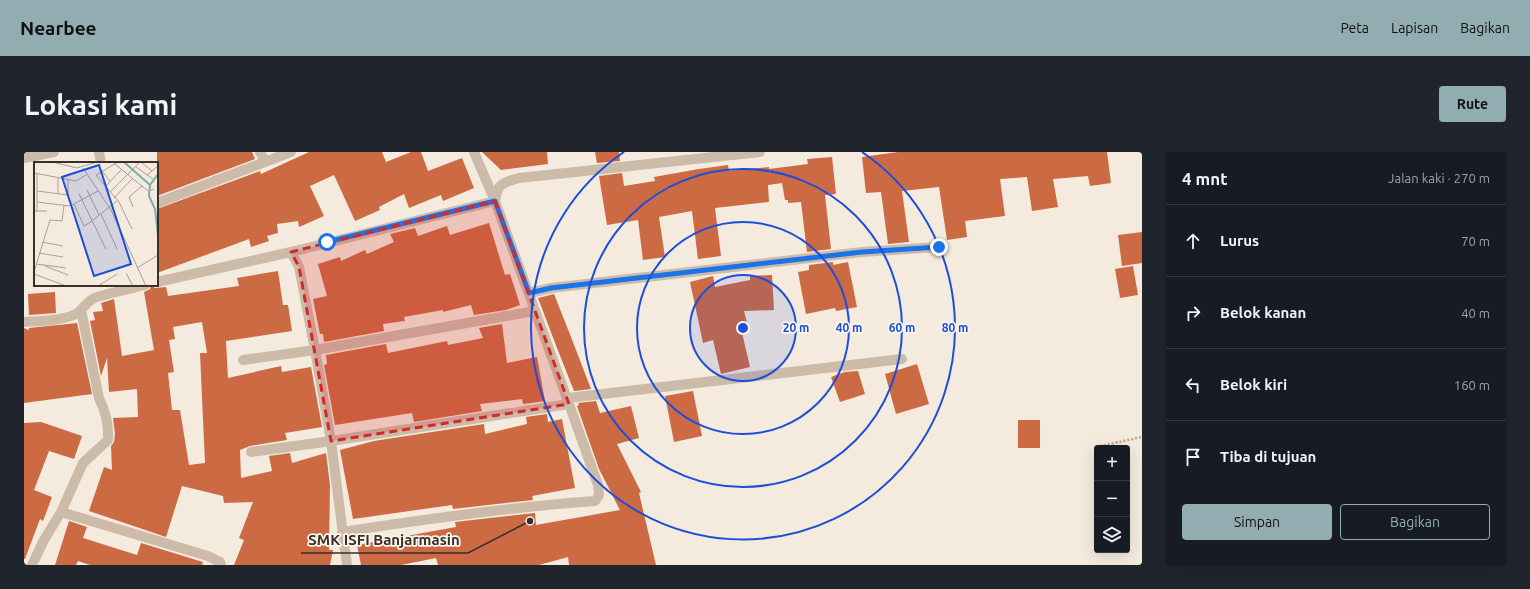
<!DOCTYPE html>
<html lang="id">
<head>
<meta charset="utf-8">
<style>
	:root { --surface:#171b24; --page:#20242c; --text:#f1f3f6; --muted:#9ea1a6; --line:#363941; --accent:#91adb2 }
	body { margin:0; font-family:Ubuntu,sans-serif; background:var(--page); color:var(--text) }
	.controls { position:absolute; right:12px; bottom:12px; display:grid; overflow:hidden; border-radius:4px; box-shadow:0 4px 16px #0002 }
	.controls button { width:36px; height:36px; display:grid; place-items:center; padding:0; border:0; border-bottom:1px solid var(--line); background:var(--surface); color:var(--text); font:20px sans-serif }
	.stop { position:absolute; width:12px; height:12px; margin:-9px; border:3px solid #1a73e8; border-radius:50%; background:#fff }
	.stop.end { background:#1a73e8; border-color:#fff; box-shadow:0 1px 4px #0008 }
	.list { margin:0; padding:0; list-style:none }
	h2 { display:flex; justify-content:space-between; align-items:center; height:52px; margin:0; padding:0 16px; font-size:17px }
	h2 small { font-size:13px; font-weight:400; color:var(--muted) }
	.list li { display:grid; grid-template-columns:26px 1fr auto; gap:12px; align-items:center; box-sizing:border-box; height:72px; padding:0 16px; border-top:1px solid var(--line) }
	.list b { display:block; font-size:15px; white-space:nowrap }
	.list em { font-size:13px; font-style:normal; color:var(--muted) }
	.actions { display:flex; gap:8px; padding:12px 16px }
	.actions a { flex:1; padding:9px 0; border:1px solid var(--accent); border-radius:4px; text-align:center; font-size:14px; color:var(--accent) }
	.actions .main { background:var(--accent); color:#111 }
	.icon { flex:none; width:22px; height:22px; fill:none; stroke:currentColor; stroke-width:2; stroke-linecap:round; stroke-linejoin:round }
	.map { position:relative; flex:none; width:1118px; height:413px; overflow:hidden; border-radius:4px }
	header { display:flex; align-items:center; gap:24px; box-sizing:border-box; height:56px; padding:0 20px; background:var(--accent); color:#111 }
	header strong { font-size:19px }
	nav { display:flex; gap:22px; margin-inline-start:auto; font-size:14px }
	.intro { display:flex; align-items:center; justify-content:space-between; box-sizing:border-box; height:96px; padding:0 24px }
	h1 { margin:0; font-size:28px }
	.button { padding:10px 18px; border-radius:4px; background:var(--accent); color:#111; font-size:14px; font-weight:700 }
	main { display:flex; gap:24px; padding:0 24px }
	aside { flex:1; background:var(--surface); border-radius:4px; box-shadow:0 4px 16px #0002 }
	.map>svg:first-child { display:block }
	.building { fill:#cc6a44; fill-rule:evenodd }
	.lines { fill:none; stroke-linecap:round; stroke-linejoin:round }
	.path { stroke:#b9a593; stroke-width:2.5; stroke-dasharray:2 2; stroke-linecap:butt }
	.minor { stroke:#cdbba9; stroke-width:10 }
	.route { stroke:#1a73e8; stroke-width:5 }
	.marked { fill:#d62828; fill-opacity:0.2; stroke:#d62828; stroke-width:3; stroke-dasharray:8 5; stroke-linejoin:round }
	.ring { fill:none; stroke:#1d4ed8; stroke-width:2 }
	.inset-river { fill:none; stroke:#7baeb3; stroke-width:2 }
	.inset-road { fill:none; stroke:#aa9f96; stroke-width:1 }
	.view { fill:#1d4ed8; fill-opacity:0.15; stroke:#1d4ed8; stroke-width:2 }
	.inset-edge { fill:none; stroke:#3a2f29; stroke-width:2 }
	.centre { fill:#1d4ed8; stroke:#fbf4eb; stroke-width:2 }
	.ring-label { font-size:12px; text-anchor:middle; font-weight:bold; fill:#1d4ed8; stroke:#fbf4eb; stroke-width:3.5; stroke-linejoin:round; paint-order:stroke }
	.leader { fill:none; stroke:#3a2f29; stroke-width:1.5 }
	.callout-dot { fill:#3a2f29; stroke:#fbf4eb; stroke-width:1.5 }
	.callout-label { font-size:15px; text-anchor:middle; font-weight:bold; fill:#3a2f29; stroke:#fbf4eb; stroke-width:3.5; stroke-linejoin:round; paint-order:stroke }
</style>
</head>
<body>
<header>
<strong>Nearbee</strong>
<nav><a>Peta</a><a>Lapisan</a><a>Bagikan</a></nav>
</header>
<div class="intro"><h1>Lokasi kami</h1><a class="button">Rute</a></div>
<main>
<div class="map">
<svg width="1118" height="413" viewBox="0 0 1118 413">
	<rect width="100%" height="100%" fill="#f4eade"/>
	<path class="building" d="M133,0H228L231,7L133,44Z
		M285,0H358L362,10L387,0H397L404,19L438,6L450,36L419,49L417,43L385,56L380,42L355,55L356,58L331,69L310,23L286,34L300,64L275,75L274,69L253,72L254,81L243,84L245,89L227,95L225,87L133,121V57L236,19L237,22Z
		M458,0H523L524,12L477,18Z
		M571,0H595L596,9L573,11Z
		M874,0H1083L1087,31L1066,34L1064,24L1029,27L1034,55L1008,59L1003,25L976,27L981,64L941,69L943,85L923,88L915,35L878,39L885,90L864,92L857,40L842,41L838,5Z
		M808,5L812,42L801,43L807,97L783,100L777,50L764,51V48H761L758,31L744,33L745,50L691,56L697,104L674,107L668,59L635,65L641,105L619,108L614,68L583,73L575,24L598,21L600,34L631,29L630,25L675,17L704,13L705,19L745,15V17L784,12L783,7Z
		M465,71L481,123L486,122L496,153L482,158L450,163L447,153L419,160V158L380,165L381,169L359,172L360,179L300,190L299,182H296L289,147L303,144L294,112L316,105L317,109L341,98L343,102L370,90L366,82L391,76L394,84L423,74L426,83Z
		M1118,80V111L1098,114L1094,83Z
		M809,110V113L824,110L833,155L812,159L811,156L782,162L774,120L785,118V113Z
		M1109,114L1114,143L1096,146L1091,117Z
		M254,119L259,153H264L268,179L202,189L204,226L257,214L258,220L287,215L298,275L261,281L263,288L226,294L216,298L217,326L248,319L245,304L266,301L268,311L302,301L306,333L305,398H309L306,413H210L220,388L215,386L229,350L200,351L199,344L158,334L142,385L65,359L80,315L88,318L87,294L90,290L91,282L89,266L114,265L113,237L85,240L83,206L77,224L66,169L71,168L69,160L79,159L77,151L90,147L98,204L130,198L120,140L126,137L127,133L131,136L142,135L144,144L215,134L213,126ZM178,170L183,201H176L181,311L165,313L156,258H148L144,221L150,220L145,188L151,187L149,175Z
		M748,123L750,158L720,159L723,171L716,172L726,215L697,222L689,188L679,191L666,130L689,124L691,135L726,128V124Z
		M31,140L32,161L5,163L4,142Z
		M530,142L547,185L567,237L550,239L533,196L514,146Z
		M53,171L68,242L0,251V176L5,178V176Z
		M478,172L483,211L513,205L521,249L499,252L498,247L456,252L458,259L390,270L388,261L311,273L300,213L303,212L302,203L362,192L364,201L423,189L424,193L459,186L455,176Z
		M893,212L905,252L872,262L861,222Z
		M834,219L841,242L816,250L807,225L821,220Z
		M669,239L678,284L650,290L641,244Z
		M572,249L576,261L607,254L615,286L593,292L617,340L615,341L632,413H545L544,405L515,413H414L412,406L377,413H337L333,393L432,375L431,370L511,361L512,373L596,358L575,317L553,254L555,253L554,251Z
		M523,262L524,270L538,267L551,336L508,344L509,348L429,357L428,353L329,367L316,298L350,289L460,272L461,282L503,272L502,265Z
		M994,268H1016V296H994Z
		M17,270L58,284L50,307L25,299L10,338L28,345L19,369L16,367L1,407H0V271Z
		M45,369L63,375L59,386L113,403L117,391L179,410L178,413H66L54,409L52,413H31Z"/>
	<g class="lines">
		<path class="path" d="M1072,295L1118,285"/>
		<path class="minor" d="M75,0L77,11
			M236,0L241,9
			M0,6L30,0
			M471,49C474,31 478,31 495,26L736,0
			M133,51L267,0
			M267,100L275,115L291,198L307,289L323,413
			M133,130L267,100L471,49
			M505,141L527,136L838,100L915,95
			M0,170C16,169 36,169 52,162C60,157 63,148 73,145C89,140 105,137 121,133
			M219,208L291,198L511,159
			M544,246L878,207
			M227,300L307,289L545,252L471,49L450,0
			M37,360L184,404L196,410L197,413
			M318,380C402,367 486,355 571,349L575,343L574,333L545,252
			M8,413L20,388L37,360L59,311L84,288C85,272 82,260 75,246L57,158"/>
	</g>
	<g class="lines">
		<path class="route" d="M303,90L471,49L505,141L527,136L838,100L915,95"/>
	</g>
	<path class="marked" d="M471,49L545,252L307,289L275,115L267,100Z"/>
	<circle cx="719" cy="176" r="53" fill="#1d4ed8" fill-opacity=".12"/>
	<g class="ring">
		<circle cx="719" cy="176" r="53"/>
		<circle cx="719" cy="176" r="106"/>
		<circle cx="719" cy="176" r="159"/>
		<path d="M838 0A212 212 0 1 1 600 0"/>
	</g>
	<g transform="translate(10 10)">
		<rect width="124" height="124" fill="#f4eade"/>
		<path class="inset-river" d="M90,0L116,23M124,12L116,23L115,34L121,47L124,73"/>
		<path class="inset-road" d="M18,0L43,6L63,0M84,0L62,13L85,40L98,67M107,0L118,9M81,2L114,29L120,27M102,5L119,17M49,6L77,48L112,124M68,9L76,19M0,11L42,19L52,13M3,12V49M113,13L124,4M24,15V31M71,25L87,8M53,28L65,53M3,29L34,33V17M76,30L106,0M45,32L72,87M80,36L98,17M3,40L36,44L64,29M40,42L50,64L58,59M99,45L95,35L108,24M0,49H13M67,52L83,87M59,58L83,39M8,80L29,84M5,91L29,95M2,102L32,106M11,104L34,113M103,106L124,93M0,110L16,58L28,59L30,43M92,111L99,124M0,112L32,124M64,124L83,112"/>
		<path class="view" d="M65,3L97,102L60,114L28,15Z"/>
		<rect width="124" height="124" class="inset-edge"/>
	</g>
	<circle cx="719" cy="176" r="6" class="centre"/>
	<g class="ring-label">
		<text x="772" y="180">20 m</text>
		<text x="825" y="180">40 m</text>
		<text x="878" y="180">60 m</text>
		<text x="931" y="180">80 m</text>
	</g>
	<path class="leader" d="M506 369L444 401H277"/>
	<circle class="callout-dot" cx="506" cy="369" r="4"/>
	<g class="callout-label">
		<text x="360" y="393">SMK ISFI Banjarmasin</text>
	</g>
</svg>
<div class="controls">
<button>+</button>
<button>−</button>
<button><svg class="icon" aria-label="layers" viewBox="0 0 24 24"><path d="M12 4l9 5-9 5-9-5zM3 14l9 5 9-5"/></svg></button>
</div>
<div class="stop" style="left:303px;top:90px"></div>
<div class="stop end" style="left:915px;top:95px"></div>
</div>
<aside>
<h2>4 mnt<small>Jalan kaki · 270 m</small></h2>
<ul class="list">
<li><svg class="icon" aria-label="ahead" viewBox="0 0 24 24"><path d="M12 20V5M6 11l6-6 6 6"/></svg><div><b>Lurus</b></div><em>70 m</em></li>
<li><svg class="icon" aria-label="right" viewBox="0 0 24 24"><path d="M7 20v-9h11M14 6l5 5-5 5"/></svg><div><b>Belok kanan</b></div><em>40 m</em></li>
<li><svg class="icon" aria-label="left" viewBox="0 0 24 24"><path d="M17 20v-9H6M10 6l-5 5 5 5"/></svg><div><b>Belok kiri</b></div><em>160 m</em></li>
<li><svg class="icon" aria-label="arrive" viewBox="0 0 24 24"><path d="M6 21V4h12l-3 4 3 4H6"/></svg><div><b>Tiba di tujuan</b></div></li>
</ul>
<div class="actions"><a class="main">Simpan</a><a>Bagikan</a></div>
</aside>
</main>
</body>
</html>
